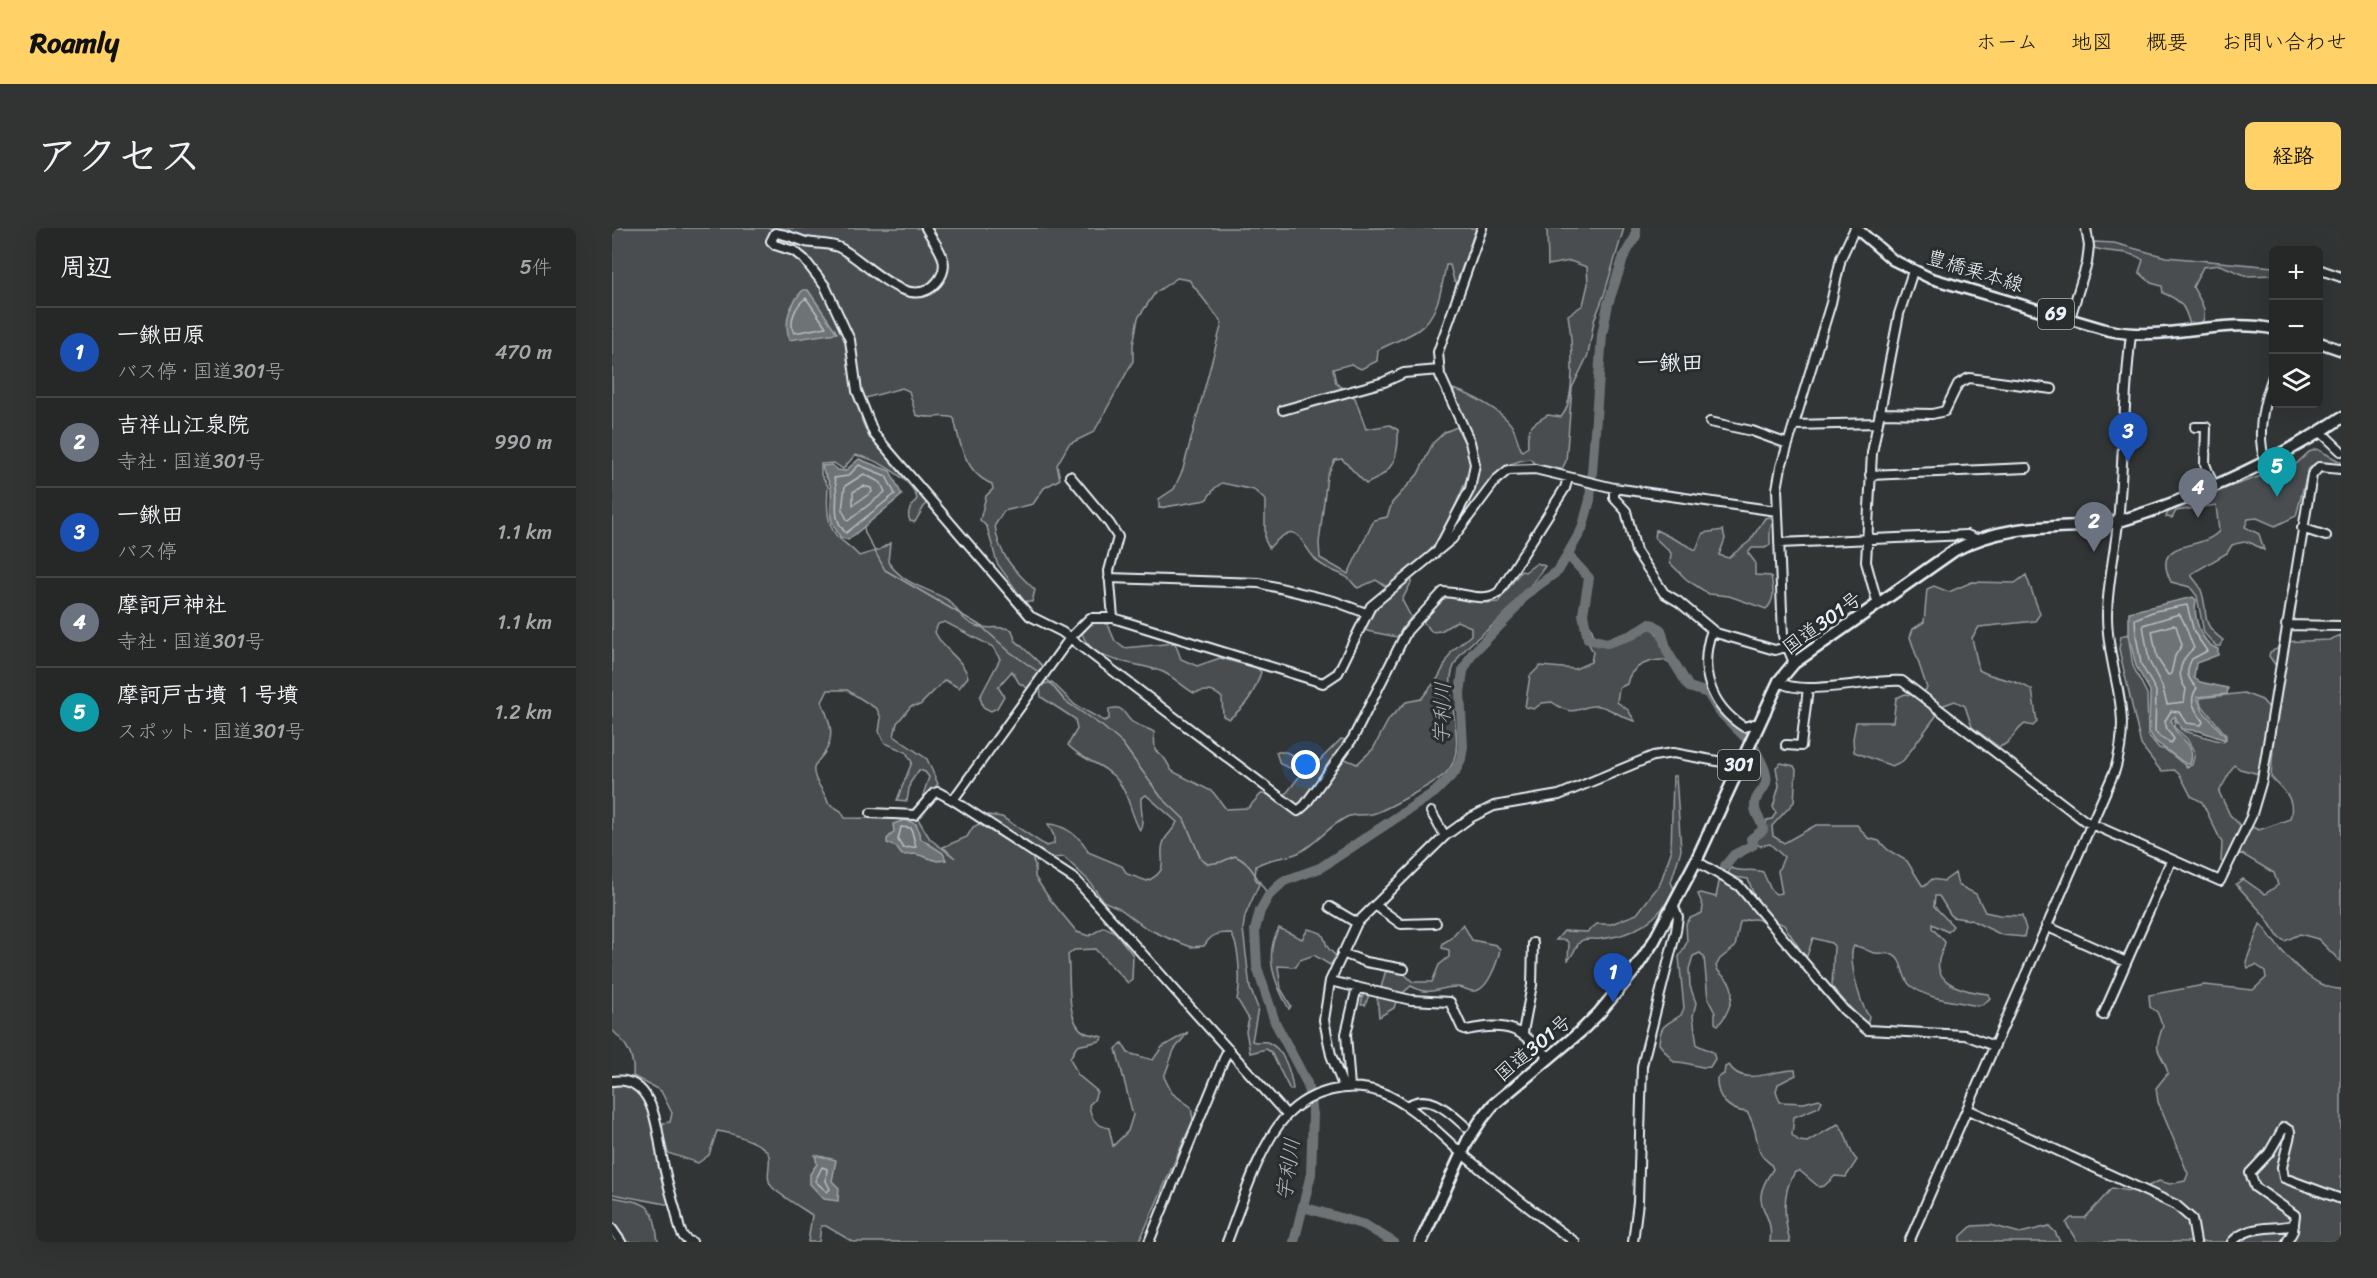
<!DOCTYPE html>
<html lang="ja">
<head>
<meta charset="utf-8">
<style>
	:root { --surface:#262828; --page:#323434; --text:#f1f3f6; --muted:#a4a6a8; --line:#424445; --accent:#ffd166 }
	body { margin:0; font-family:Sriracha,"Klee One",sans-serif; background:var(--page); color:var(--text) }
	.controls { position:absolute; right:18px; top:18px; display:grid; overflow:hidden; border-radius:9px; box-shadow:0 6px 24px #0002 }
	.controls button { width:54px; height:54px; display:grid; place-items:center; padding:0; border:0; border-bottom:2px solid var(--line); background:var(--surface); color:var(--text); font:30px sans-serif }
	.you { position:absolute; left:694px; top:537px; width:21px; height:21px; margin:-15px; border:4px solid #fff; border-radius:50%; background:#1a73e8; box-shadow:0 0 0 9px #1a73e833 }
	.badge { display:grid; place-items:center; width:39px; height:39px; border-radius:50%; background:var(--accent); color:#fff; font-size:20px; font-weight:700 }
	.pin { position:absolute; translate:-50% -50px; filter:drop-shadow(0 2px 3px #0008) }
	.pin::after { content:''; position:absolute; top:32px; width:21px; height:18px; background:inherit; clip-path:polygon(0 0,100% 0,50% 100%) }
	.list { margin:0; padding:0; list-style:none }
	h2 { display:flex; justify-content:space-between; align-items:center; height:78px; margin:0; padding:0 24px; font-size:26px }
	h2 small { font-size:20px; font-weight:400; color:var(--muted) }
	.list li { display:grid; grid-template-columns:39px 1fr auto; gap:18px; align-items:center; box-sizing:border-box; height:90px; padding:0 24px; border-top:2px solid var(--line) }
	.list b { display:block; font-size:22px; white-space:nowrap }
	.list p { margin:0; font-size:20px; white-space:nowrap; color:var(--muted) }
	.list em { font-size:20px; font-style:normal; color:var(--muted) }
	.icon { flex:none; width:33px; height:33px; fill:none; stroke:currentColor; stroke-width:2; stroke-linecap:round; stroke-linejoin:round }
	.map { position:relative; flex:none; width:1729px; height:1014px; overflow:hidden; border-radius:9px }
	header { display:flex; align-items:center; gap:36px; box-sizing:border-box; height:84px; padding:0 30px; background:var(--accent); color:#111 }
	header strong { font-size:28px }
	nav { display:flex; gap:33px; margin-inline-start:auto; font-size:21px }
	.intro { display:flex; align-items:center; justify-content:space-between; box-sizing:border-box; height:144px; padding:0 36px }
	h1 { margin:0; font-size:42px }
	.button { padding:15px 27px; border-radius:9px; background:var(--accent); color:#111; font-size:21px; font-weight:700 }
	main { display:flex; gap:36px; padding:0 36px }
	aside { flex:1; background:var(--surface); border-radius:9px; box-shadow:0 6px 24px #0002 }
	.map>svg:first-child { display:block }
	.green { fill:#494d4f; stroke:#989fa4; stroke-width:1.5 }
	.water { fill:#6e7376; stroke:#9fa5aa; stroke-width:1.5 }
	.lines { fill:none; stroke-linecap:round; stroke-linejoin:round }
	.shore { stroke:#b7bfc4; stroke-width:1.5 }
	.stream { stroke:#9fa5aa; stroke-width:1.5 }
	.river { stroke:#6e7376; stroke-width:10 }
	.minor-casing { stroke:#e8f1f8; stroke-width:12 }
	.major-casing { stroke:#e8f1f8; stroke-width:14 }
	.highway-casing { stroke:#e8f1f8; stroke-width:15 }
	.minor { stroke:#2a2d2e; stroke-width:8 }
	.major { stroke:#2a2d2e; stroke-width:9 }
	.highway { stroke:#2a2d2e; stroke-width:10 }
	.labels { text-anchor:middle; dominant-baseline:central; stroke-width:6; stroke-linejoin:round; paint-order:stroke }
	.shield { fill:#2a2d2e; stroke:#afb6bb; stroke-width:1.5 }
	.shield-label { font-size:18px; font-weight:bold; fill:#e8f1f8 }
	.street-label { font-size:20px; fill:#e8f1f8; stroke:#2a2d2e }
	.water-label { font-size:21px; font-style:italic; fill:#b1b8be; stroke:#2a2d2e }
	.quarter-label { font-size:22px; font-weight:bold; fill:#e8f1f8; stroke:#2a2d2e }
</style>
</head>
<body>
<header>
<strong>Roamly</strong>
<nav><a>ホーム</a><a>地図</a><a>概要</a><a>お問い合わせ</a></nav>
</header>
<div class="intro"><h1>アクセス</h1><a class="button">経路</a></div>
<main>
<aside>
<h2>周辺<small>5件</small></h2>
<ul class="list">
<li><span class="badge" style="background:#1a4fb4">1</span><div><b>一鍬田原</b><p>バス停 · 国道301号</p></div><em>470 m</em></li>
<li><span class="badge" style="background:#6b7280">2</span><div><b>吉祥山江泉院</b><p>寺社 · 国道301号</p></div><em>990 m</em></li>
<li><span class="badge" style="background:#1a4fb4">3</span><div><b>一鍬田</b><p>バス停</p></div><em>1.1 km</em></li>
<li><span class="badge" style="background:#6b7280">4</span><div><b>摩訶戸神社</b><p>寺社 · 国道301号</p></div><em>1.1 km</em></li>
<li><span class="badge" style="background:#0f9aa8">5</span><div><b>摩訶戸古墳 １号墳</b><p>スポット · 国道301号</p></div><em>1.2 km</em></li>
</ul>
</aside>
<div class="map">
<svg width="1729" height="1014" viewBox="0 0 1729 1014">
	<rect width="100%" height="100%" fill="#323536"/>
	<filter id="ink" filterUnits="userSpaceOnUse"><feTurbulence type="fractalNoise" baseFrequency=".0167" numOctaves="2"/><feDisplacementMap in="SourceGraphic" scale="12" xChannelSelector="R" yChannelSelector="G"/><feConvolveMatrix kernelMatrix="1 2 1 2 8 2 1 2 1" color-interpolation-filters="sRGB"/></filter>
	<g filter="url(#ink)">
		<path class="green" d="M0,0H864L845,54L842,53L838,37H834C830,59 826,89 806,102C794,110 779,115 766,122L765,133L749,141L739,136L721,141L724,155L743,170L754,201L778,197L786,202C787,230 781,245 754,256L730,231L723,232L715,248L707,315L708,330L736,346L762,292L775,289L780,275L806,246L821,215L833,204L845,199L858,226V243L833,302L814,328L792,348L800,353L790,372L799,389L785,409L755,403L752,395L778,366L775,359L764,352L746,360C741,357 741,354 736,350C726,343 713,342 704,332C685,311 687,289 657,320L653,312V272L642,262L610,255L603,260L594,272L547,280V271L562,261L571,241L610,95L577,52L565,50L543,65L526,90L521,117V133L482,204L457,216L445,237L448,251L432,260L421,276L392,283L383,297C386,327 402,342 423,362L420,374L412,373L385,335L375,299L368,292L374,268L381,261L380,256C354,246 347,215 342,190C329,186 318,192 304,187L297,163L290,160L246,172L250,193L257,209L316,272L303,294L298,293C294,284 299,278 305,271C301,251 263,230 243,227L231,241L222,235L209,236V247L216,258C215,276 213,299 229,312C235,317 241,321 247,328L267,322L278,315L276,334C294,358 311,358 334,371C346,378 346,391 364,398C376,402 387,397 400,402L403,412L432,439L417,461L407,455L400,443L386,459L392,468L385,480L379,483L371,479L368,469L388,431L381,419L333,394L326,396L323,404C331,423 351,430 356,449L347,460L333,452L308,477L299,478L285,495L282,508L315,531L326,556L312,571L311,567L317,549L313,544L307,542L298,555L295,573L285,572L300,534L294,524L273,515L267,504L269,490L265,481L235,462H216L210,474C217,492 224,507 213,524C210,529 203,535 202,540C200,552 214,564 216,575L229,583L233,590L306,591L318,611L343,630L331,619L355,609L361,599L367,596L419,627L423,637V649L437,670L465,704L477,708L492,699L503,704L521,727L520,752L516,755L483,721L462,722L456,727C459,747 453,794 472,804C477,807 485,807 491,809L488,813L465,818L458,830L466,847L485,863L482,872L477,877C479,891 483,897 497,900L501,918L516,903L521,887L504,821L510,815L516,825L541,832L550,819L576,804L562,822L552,849L560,865L579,879L581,892L527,1014H241L214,998H209L207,1014H196L200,987C191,981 168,967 161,960C152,951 159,938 157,928C156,916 117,904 105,903L97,927L86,935L56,925L50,903L51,895L58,894L60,885L49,863L21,848C23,828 14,815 0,802Z
			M935,0H1012L992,67L982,93L976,127L960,160L954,233L950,241L923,236L918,231C871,235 869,287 842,300C847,287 857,276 861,263C874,223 849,198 841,161C858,166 893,184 901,200C905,208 906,216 910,223L916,219C914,199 920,196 936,187L949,189C965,172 960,111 956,87L971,77L976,56L975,39L958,33L936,37Z
			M1482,14L1502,15L1554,29L1661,39V47L1635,48L1608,37L1591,39L1581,59C1587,71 1597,82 1590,95L1578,97C1573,78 1569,72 1551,65L1550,58L1539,55L1527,44L1531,32C1514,20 1498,27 1480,19Z
			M1705,221L1729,234V247L1715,236H1702L1696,242L1684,288L1663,298L1645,290L1636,291L1633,299L1647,306L1652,322C1637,315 1640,311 1620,317L1615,325L1579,346C1581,353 1587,354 1589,362C1598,387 1586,394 1611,412L1609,418H1604L1592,405L1585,368L1578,359L1559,354C1537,309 1590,324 1607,303L1604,277L1564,283L1560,290L1554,289L1556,284L1579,272L1684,236L1697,224Z
			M1159,289L1161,294L1158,301V317L1153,320H1140L1136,325L1143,334V347L1159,348C1161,360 1164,372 1154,381L1117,368L1097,366L1075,352L1058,335L1059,325L1043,310L1044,302L1084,322L1091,305L1111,302L1113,311L1107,327L1116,330L1138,313L1153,290Z
			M925,335L933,338C921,356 905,374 889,390C874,405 851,417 842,438C829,466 859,517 835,544C827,553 772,583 760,586C751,588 742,585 733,590C716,599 703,617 686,625C672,631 655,630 644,638L643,650L647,656L633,688L631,701L638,760L646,780L640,813C645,815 650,813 655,814C672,820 679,845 681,861L678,862L659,824L654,821L638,825L634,803L637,791L625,771C629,756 628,716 618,705C604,705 599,707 592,718L579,719L556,710L534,700L507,680L491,673L477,653L452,629L440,630L378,591L376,587L390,589L434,618L442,616V608L436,596C451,596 471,610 476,624L510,638L515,646L535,653C562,641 543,628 553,611C557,604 562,602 565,594L534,567L529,570C528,580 533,592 528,602C520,591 518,569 507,554C494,536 470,533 456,517L465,501L463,491L429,469L428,457L440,454L463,477L492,493L497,491V481C513,477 510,485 519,493C525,498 536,500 542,504L543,522L553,531L560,543L601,564L614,581L636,580L649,566L673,567L690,545L668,536L664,524H674L699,536L707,533L729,511L734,512L730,522L733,531L745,536L761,521L777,491L794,474L809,471L826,450L840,423L859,407V399L845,393L829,403L820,404L811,394L818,383L837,367L874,375L886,374L909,343L913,344Z
			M1414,347L1428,386L1423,393L1367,399L1360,410L1367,442C1384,452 1402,450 1420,462L1425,494L1421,498L1413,496C1403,502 1399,516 1387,519L1360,499L1353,478L1343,473L1332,477L1291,533L1280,538L1242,524L1241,511L1244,494H1281L1284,470L1293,466L1308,469L1315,460L1298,409L1301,401L1312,394L1315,361L1322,358L1337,364L1360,354L1403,355Z
			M974,391C981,398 979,407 986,414L1004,413L1040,400C1050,410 1053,422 1062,434L1061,439L1053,432C1036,432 1018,438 1015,456L1007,460L1005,474L1016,482L1023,493C1011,491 1000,480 987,478C967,475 966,493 940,474L930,475L922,481L913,479L918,448L928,438L963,441L979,434L981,424L970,403Z
			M487,393L496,397L503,413L512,420L563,415L569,431L585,438L608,430L645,440L649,444C642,466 635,477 617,491L611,488L610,470C601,461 594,462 582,465C571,459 562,449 551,444C523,432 483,438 470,406L478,397Z
			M1516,406L1521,438L1535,466L1536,507L1547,520L1554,522L1575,539L1580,537L1583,525L1575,511L1562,499L1563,491L1572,503L1611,514L1614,512V507L1588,475V470L1632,465L1650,472L1657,480L1647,546L1628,541L1622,537L1607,564L1618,587L1635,604L1640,599L1647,602L1678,591C1684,570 1672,563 1659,549L1664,477L1670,454L1669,445L1657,428L1658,424L1665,421L1668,414L1717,412L1729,407V734L1706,711L1688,706L1673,713L1667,710L1652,687L1624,656L1631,651L1653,666L1666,657L1662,645L1630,626L1617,628L1613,637L1609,633L1610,615L1590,574L1579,568L1568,547L1562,542L1549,543L1529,517L1507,421L1509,408Z
			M1169,535L1182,538L1184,542L1182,574L1160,598L1161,608L1172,615L1204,597H1245L1256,610L1267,613L1276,622L1295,633L1310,657L1313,658L1320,651L1332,653L1343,645L1346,657L1364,666L1373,684L1387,687L1410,688L1414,701L1412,709L1390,707L1359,692L1340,689L1327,668H1323L1322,678L1341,698L1336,704L1320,696V700L1333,714C1332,721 1328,726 1327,732C1322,758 1358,764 1376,766L1378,770L1372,776L1365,778C1341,772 1320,773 1299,758C1289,750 1292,732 1281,727C1276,724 1269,726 1263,725C1255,724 1251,718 1242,718C1235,728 1248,777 1257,788L1256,794H1247L1242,784L1220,759L1222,718L1219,715L1201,710L1195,728L1192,727L1172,697L1163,693L1159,697L1167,709H1164C1150,694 1149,686 1128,694L1123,719L1108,731L1104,738C1106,746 1112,747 1116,753C1126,765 1115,788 1106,797L1103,795V785L1096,771L1092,729L1088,725L1081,728L1077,741L1078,758L1084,775L1081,788L1085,817L1101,824L1103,831L1098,839C1087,841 1077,833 1062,834L1047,816C1048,795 1055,797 1069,787L1072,780L1067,729L1075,714L1074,696L1078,690L1090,685L1091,678L1086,666L1089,665L1104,669L1107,654L1112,652L1138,674L1143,670L1136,651L1122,649L1116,645L1119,640C1131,645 1139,640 1151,644L1159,662L1164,666L1170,665L1166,643L1172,629L1158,616L1148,618L1144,615L1146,610L1151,606L1155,592L1160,591L1164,585L1161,579L1167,558L1164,539Z
			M1061,548H1064L1069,622L1059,654L1062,661C1048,693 1020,708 988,711C982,712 974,709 969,713C963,718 962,727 956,732L957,716L954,712H944L952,703L975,704L985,696H999L1025,686L1048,656L1059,624Z
			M851,696L860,712L884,717L888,721C886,732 876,764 861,763C855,763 850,758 843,759C822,760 819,769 799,758L785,770L782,780L767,789L765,768L757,767L753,777H749L752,763L768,764L773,745L777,742L790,744L801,754H820L827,737L837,729V722L830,720L831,715L838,711Z
			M1648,696C1653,700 1656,706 1660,711C1676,731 1702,761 1729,761V1014H1465L1454,995L1459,990H1473L1500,960L1523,964L1547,953L1558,956L1573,953L1576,946L1546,874L1544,860L1556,845C1550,820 1539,830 1551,798L1545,784L1538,779L1537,767L1592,757L1641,762L1654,750L1653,743L1644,737L1636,740L1634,734Z
			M667,700L690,711L696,701C712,705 710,704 715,718C718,724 722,725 725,729L718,737L702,727L688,732L684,739L666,738L669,761L679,778L677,781C663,756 651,728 667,700Z
			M1117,837C1131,860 1162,841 1183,842L1184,847L1166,856L1164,863L1168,874L1192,875L1207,871L1210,873L1207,879L1182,889L1180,907L1187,913L1195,914L1226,896C1237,905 1235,924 1245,932L1234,949L1223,948L1212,958L1207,959L1188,943L1183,944C1169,964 1172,991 1178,1014H1158C1163,979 1133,981 1161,941C1159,933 1152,933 1149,926C1143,913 1146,901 1135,884C1117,883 1104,870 1105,850L1112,846L1113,839Z
			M10,856L30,865L36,874L59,977L0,966V859Z
			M0,969C38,976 41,974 46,1014H0Z
			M1379,997L1408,1005L1437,998L1443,1004L1448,1014H1348V1009L1360,998Z"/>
		<path class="water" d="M191,62H196L225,105L177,112C172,91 177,78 191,62Z
			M247,231L278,243L290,267L236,312L229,310C212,285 221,284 219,260C218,252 211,247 210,238L220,237L226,242L233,243Z
			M1581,369L1584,372C1581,388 1588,415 1606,421V427L1584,435L1582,450L1588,454L1616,460L1615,466L1585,469L1591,483L1613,508V512L1588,503L1569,501L1563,488L1559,492C1563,512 1586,513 1578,536H1574L1544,514L1537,504L1538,463L1524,438L1517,408V384Z
			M293,592L304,596L309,611L331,625L334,632L325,633L304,626L290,627L284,619L275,615V611L282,604L281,596Z
			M203,927L224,932L220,953L227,960L226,973L212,971L198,956V946L205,936Z"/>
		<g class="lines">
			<path class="shore" d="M194,70L214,99L182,105C176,93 184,77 194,70Z
				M247,237L274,248L283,266L234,305C216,287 230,269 222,250L236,248Z
				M252,246L269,255L273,264L236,293L230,282L233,258Z
				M251,258L259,260L260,264L241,277V264Z
				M1575,377L1582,404L1595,423L1580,431C1573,444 1575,450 1585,460C1575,474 1584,482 1591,494L1589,497L1574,495L1567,484L1559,483L1553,493L1555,501L1562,511L1559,515L1548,509L1543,503L1544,463L1529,436L1524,407L1523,391L1543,383Z
				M1567,386C1573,392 1577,410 1582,420C1569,431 1563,446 1574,461L1572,474L1555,476L1550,458L1537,433L1531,397Z
				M1561,397L1564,398L1570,417L1563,428L1559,446L1556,447L1545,430L1540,403Z
				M289,599L299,600L304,619L291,620L286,612Z
				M210,939L215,941L214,953L218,961L215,964L203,953Z"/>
			<path class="stream" d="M252,299L253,305L273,342L369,398L398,424L428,445
				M434,450L453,473L490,498L510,515L549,569L572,591L589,631L596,636L609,634L623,628C641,636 644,652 657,667"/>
			<path class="river" d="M956,327L977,350L971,386L976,411L995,415L1020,407L1037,396L1042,397L1049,402L1055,423L1077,459L1096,465L1106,482L1134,510
				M1113,638L1122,627L1141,617L1139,611L1151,602C1151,593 1144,589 1143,580C1142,569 1148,567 1152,559C1160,547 1146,530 1142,519
				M691,979L753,997L781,1014
				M682,1014L699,946L701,886L695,855L663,794L645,739L643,702L648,683L657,667L672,653L708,640L823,564L843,544L849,531L851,518L848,465L851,443L860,426L898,387L914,366L946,343L970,301L978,272L990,107L996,76L1012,28L1024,8V0"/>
			<defs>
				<path id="minor" d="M314,0C323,17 342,34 325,54C297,88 252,30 226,19C216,15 205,16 194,14C184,11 174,6 163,5L159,13L163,17L182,23L192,31L213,58L238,112L245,163L262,206L418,388L450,404L686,583L693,577L741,510L795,403L831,364C850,364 871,376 887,364L953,260L956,250
					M1706,41L1729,49
					M1458,90L1475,35L1477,18L1474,0
					M671,182L772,154L792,145L827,142
					M1269,185L1320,186L1333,183L1346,156L1357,150L1440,161
					M1098,194L1140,203L1176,216
					M1182,197L1266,195
					M1583,199H1594L1593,236L1601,257
					M1709,204L1729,223
					M1653,233C1644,206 1652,172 1662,146
					M1258,247L1415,240
					M458,248L497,295L506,309L497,343L501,390
					M1002,260V270L1014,283L1024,323L1052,365L1067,374L1104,405L1163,422L1174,419
					M1690,300L1714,308
					M1167,315L1355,307L1364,311
					M827,320L858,261L863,236L858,214L828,147L826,124L870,0
					M497,350L647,355L722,373L754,385
					M1266,377L1254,334L1260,225L1287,86L1301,43
					M1674,397L1729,398
					M1100,402C1086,441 1098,478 1132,499L1142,496L1145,498
					M1182,435L1171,408L1165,261L1169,239L1219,75L1229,30L1243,0
					M1167,453C1185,470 1264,450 1290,453L1473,593L1608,653L1639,589L1650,552L1700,247L1707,239L1729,241
					M1174,517L1189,518L1196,460
					M819,584L833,608
					M259,585L303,587L322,565L326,564L341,572
					M1084,633L1127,658L1232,782L1255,802L1353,807L1382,818
					M763,677L789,696L824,695
					M718,679L745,695
					M1434,698L1514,734
					M730,725L754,734L792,741
					M718,753L799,772L838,774L850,800L855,802C898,793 907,801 938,830
					M1491,787L1559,633
					M911,804L920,757L921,715
					M0,853C44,846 45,905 51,934C54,950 59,967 64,984C67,995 67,1011 80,1014
					M738,859L734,806L745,759
					M732,860L719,827L712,792L718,753L745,695L833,608L858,590L882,578L947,567L1041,528L1061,525L1127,537
					M795,878C818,864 836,883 853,898
					M1355,881L1564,977L1580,991L1584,1014
					M675,887L464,652L341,572L458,410L478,390H501L711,455L726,445L759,378L840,311L884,252L896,242L923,241L1002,260L1165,283
					M0,1001L9,1014
					M537,1014L616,821
					M615,1014C630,975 647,917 675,887C698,863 737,853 768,864C799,875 824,903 848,924C885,955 924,986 963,1014
					M1021,1014L1026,974L1030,838L1064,703L1066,689L1062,679
					M1297,1014L1503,542C1522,478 1496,449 1495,389C1495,357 1503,326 1506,294C1512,232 1511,169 1519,107
					M1620,1014C1637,996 1659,1002 1682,997
					M1675,1014L1681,1003L1683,987L1643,959L1638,945L1657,925L1672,899L1678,903V907L1670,939L1672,950L1729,971"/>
				<path id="major" d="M1244,0L1281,32L1318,50L1495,102C1554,115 1605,89 1662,101
					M1706,114L1729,122"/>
				<path id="highway" d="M809,1014L856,912L869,892L881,877L968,804L987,785L1022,743L1042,713L1084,633L1167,453L1182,435L1343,322C1392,296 1438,300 1492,297C1565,279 1667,232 1729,190"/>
			</defs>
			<use href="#minor" class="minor-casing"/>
			<use href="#major" class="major-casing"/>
			<use href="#highway" class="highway-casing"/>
			<use href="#minor" class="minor"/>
			<use href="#major" class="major"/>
			<use href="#highway" class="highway"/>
		</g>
	</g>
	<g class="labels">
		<g class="shield">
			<rect x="1426" y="71" width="36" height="30" rx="4.5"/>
			<rect x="1106" y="522" width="42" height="30" rx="4.5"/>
		</g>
		<g class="shield-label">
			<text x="1444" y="86">69</text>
			<text x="1127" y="537">301</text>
		</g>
		<g class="street-label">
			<text transform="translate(1363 43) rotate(17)">豊橋乗本線</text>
			<text transform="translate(1210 395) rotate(-36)">国道301号</text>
			<text transform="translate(921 820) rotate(-40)">国道301号</text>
		</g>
		<g class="water-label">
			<text transform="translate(830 485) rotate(-88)">宇利川</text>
			<text transform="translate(676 941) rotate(-82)">宇利川</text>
		</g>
		<g class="quarter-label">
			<text x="1058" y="134">一鍬田</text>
		</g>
	</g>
</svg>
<div class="controls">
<button>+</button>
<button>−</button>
<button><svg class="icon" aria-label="layers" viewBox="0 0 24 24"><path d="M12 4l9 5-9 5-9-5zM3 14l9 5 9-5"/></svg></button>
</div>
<div class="you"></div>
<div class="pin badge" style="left:1001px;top:775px;background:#1a4fb4">1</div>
<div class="pin badge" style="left:1482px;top:324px;background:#6b7280">2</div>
<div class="pin badge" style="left:1516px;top:234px;background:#1a4fb4">3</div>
<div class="pin badge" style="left:1586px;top:290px;background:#6b7280">4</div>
<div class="pin badge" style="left:1665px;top:269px;background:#0f9aa8">5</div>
</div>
</main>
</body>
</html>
